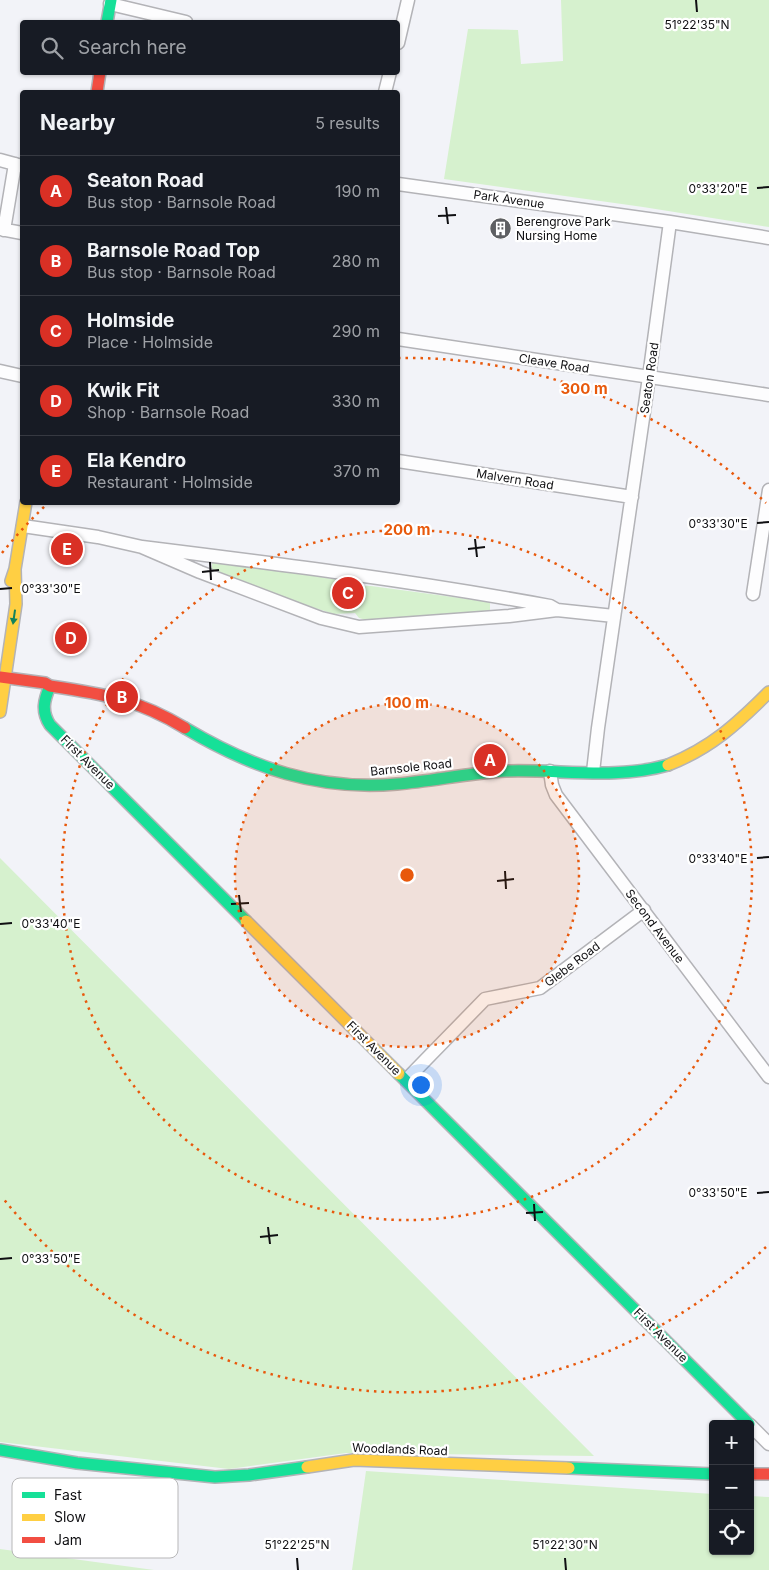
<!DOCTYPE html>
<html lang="en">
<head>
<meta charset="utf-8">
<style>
	:root { --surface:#171b24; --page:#20242c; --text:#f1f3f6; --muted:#9ea1a6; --line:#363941; --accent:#d93025 }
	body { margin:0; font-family:Inter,sans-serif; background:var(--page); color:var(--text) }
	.controls { position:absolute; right:15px; bottom:15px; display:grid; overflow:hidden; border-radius:5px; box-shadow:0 1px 4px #0004 }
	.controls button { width:45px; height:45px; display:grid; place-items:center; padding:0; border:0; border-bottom:1px solid var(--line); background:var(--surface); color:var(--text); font:25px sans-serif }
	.you { position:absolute; left:420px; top:1084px; width:18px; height:18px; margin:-12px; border:4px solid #fff; border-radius:50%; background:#1a73e8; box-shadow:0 0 0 8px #1a73e833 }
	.badge { display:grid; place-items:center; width:32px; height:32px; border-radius:50%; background:var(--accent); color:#fff; font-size:16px; font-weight:700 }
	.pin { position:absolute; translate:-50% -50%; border:2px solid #fff; box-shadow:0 1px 5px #0006 }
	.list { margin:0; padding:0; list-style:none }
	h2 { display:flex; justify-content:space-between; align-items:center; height:65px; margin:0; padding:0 20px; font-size:21px }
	h2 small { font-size:16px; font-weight:400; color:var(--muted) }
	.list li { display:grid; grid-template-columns:32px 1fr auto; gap:15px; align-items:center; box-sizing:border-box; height:70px; padding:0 20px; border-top:1px solid var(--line) }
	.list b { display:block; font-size:19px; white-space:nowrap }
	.list p { margin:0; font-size:16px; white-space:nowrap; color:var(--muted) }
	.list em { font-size:16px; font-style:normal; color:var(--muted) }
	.icon { flex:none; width:28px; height:28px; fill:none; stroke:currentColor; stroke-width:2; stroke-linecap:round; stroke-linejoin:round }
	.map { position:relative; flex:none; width:769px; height:1570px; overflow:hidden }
	.search { position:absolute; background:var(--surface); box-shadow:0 1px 4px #0004; left:20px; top:20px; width:380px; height:55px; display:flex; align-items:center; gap:12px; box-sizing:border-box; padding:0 18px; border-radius:5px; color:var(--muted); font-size:19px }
	.panel { position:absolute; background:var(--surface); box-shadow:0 1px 4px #0004; left:20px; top:90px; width:380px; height:415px; border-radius:5px }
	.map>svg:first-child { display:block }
	.green { fill:#d6f1ce }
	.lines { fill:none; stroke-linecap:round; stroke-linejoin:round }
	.street-casing { stroke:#b3b3b7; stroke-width:15 }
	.fast-casing { stroke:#b3b3b7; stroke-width:14 }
	.slow-casing { stroke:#b3b3b7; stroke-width:14 }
	.jam-casing { stroke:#b3b3b7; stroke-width:14 }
	.street { stroke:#fdfdfe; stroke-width:12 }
	.fast { stroke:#16e098; stroke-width:11 }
	.slow { stroke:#ffcf43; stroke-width:11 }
	.jam { stroke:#f24e42; stroke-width:11 }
	.oneway { fill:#13825c }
	.ticks { fill:none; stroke:#0f0f12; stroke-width:2 }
	.ring { fill:none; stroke:#e8590c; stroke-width:2.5; stroke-dasharray:2.5 5 }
	.labels { text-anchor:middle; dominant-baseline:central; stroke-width:4.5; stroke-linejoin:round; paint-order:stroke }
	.street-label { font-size:12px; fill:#0f0f12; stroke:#fff }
	.poi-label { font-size:12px; fill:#0f0f12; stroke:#fff; text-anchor:start }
	.key { fill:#fff; stroke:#b7b7b8; stroke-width:1 }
	.key-label { font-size:14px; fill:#0f0f12 }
	.ticks-label { font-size:12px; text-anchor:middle; fill:#0f0f12; stroke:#fff; stroke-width:4.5; stroke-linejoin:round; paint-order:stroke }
	.centre { fill:#e8590c; stroke:#fff; stroke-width:2.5 }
	.ring-label { font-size:15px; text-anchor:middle; font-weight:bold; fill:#e8590c; stroke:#fff; stroke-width:4.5; stroke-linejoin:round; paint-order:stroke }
</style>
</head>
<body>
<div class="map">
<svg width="769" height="1570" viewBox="0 0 769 1570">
	<rect width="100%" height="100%" fill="#f2f3f8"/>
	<path class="green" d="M561,0H769V227L643,207L444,179L468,29L518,30L521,64L563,61Z
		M212,558L338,580L342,585L371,586L490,602V612L370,621L359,618L355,613L334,614L299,603L212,570Z
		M0,858L594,1456L346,1453L229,1469L0,1442Z
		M366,1471L713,1494V1551H750V1496L769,1497V1570H352Z
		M0,1549L154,1570H0Z"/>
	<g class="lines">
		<defs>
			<path id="street" d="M110,4L186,22
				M398,43L408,0
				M385,92L390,72
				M0,160L22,166
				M398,184L670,222L769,238
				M0,229L22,233
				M4,230L15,164
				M398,339L769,395
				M0,371L22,376
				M398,461L632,497
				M23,526L98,537L142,547
				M753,594L769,490
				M557,610L509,616L359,627L321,618L200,572L142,547C279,564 415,581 550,606L557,610L614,616
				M550,771L552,785L556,795L769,1077
				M593,772L598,728L649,377L670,222
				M406,1080L485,999L540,988L644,910
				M750,1425L769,1444"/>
			<path id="fast" d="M107,22L111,0
				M50,686C44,700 41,711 50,725L246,921
				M185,728C252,768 318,791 397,784C433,781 469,773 506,771C560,769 615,780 668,765
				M399,1074L749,1424
				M0,1450L77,1463L215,1477L249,1475L307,1467
				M569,1468L713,1474"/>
			<path id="slow" d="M11,581L15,569L26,502
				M0,712L16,604L15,569
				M668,765C711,748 737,724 769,692
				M246,921L399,1074
				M307,1467L354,1460L569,1468"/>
			<path id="jam" d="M97,92L100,72
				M0,677L45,683L50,686C104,694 137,699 185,728
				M750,1474H769"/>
		</defs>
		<use href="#street" class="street-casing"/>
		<use href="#fast" class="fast-casing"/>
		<use href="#slow" class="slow-casing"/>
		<use href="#jam" class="jam-casing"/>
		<use href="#street" class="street"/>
		<use href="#fast" class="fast"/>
		<use href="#slow" class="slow"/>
		<use href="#jam" class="jam"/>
	</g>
	<defs><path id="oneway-solid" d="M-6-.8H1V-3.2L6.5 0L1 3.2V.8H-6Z" transform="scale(1.25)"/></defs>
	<use class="oneway" href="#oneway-solid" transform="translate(14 617) rotate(98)"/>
	<path class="ticks" d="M696,0L697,12M757,188L769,187M446,207L448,224M438,216L456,215M757,523L769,522M475,539L477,557M468,549L485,547M210,562L211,580M202,572L219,570M0,589L12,588M757,858L769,857M505,871L506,889M497,881L514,879M239,895L241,912M231,904L249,903M0,924L12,923M757,1193L769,1192M534,1204L535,1221M526,1213L543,1212M268,1227L270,1244M260,1237L278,1235M0,1259L12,1258M297,1558L298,1570M565,1558L566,1570"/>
	<circle cx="407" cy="875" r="172" fill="#e8590c" fill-opacity=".12"/>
	<g class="ring">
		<circle cx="407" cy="875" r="172"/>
		<circle cx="407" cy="875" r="345"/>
		<path d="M766 1247A517 517 0 0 1 2 1197M2 553A517 517 0 0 1 48 503M398 358A517 517 0 0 1 766 503"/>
	</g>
	<defs>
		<symbol id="building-disc" viewBox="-11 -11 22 22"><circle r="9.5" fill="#5e5f62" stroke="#fff"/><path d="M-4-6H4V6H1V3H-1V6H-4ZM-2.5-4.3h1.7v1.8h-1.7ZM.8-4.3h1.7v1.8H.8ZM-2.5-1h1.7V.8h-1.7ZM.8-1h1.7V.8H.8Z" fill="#fff"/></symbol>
	</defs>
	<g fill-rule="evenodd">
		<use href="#building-disc" x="488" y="216" width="25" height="25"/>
	</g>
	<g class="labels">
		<g class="street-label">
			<text transform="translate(509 199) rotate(8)">Park Avenue</text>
			<text transform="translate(554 363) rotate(9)">Cleave Road</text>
			<text transform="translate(649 378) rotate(-82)">Seaton Road</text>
			<text transform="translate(515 479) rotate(9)">Malvern Road</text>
			<text transform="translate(88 762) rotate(45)">First Avenue</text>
			<text transform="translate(411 767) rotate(-6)">Barnsole Road</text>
			<text transform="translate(655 926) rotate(53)">Second Avenue</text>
			<text transform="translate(572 964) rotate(-37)">Glebe Road</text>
			<text transform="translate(374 1048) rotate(45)">First Avenue</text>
			<text transform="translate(661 1335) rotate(45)">First Avenue</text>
			<text transform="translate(400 1449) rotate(2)">Woodlands Road</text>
		</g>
		<g class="poi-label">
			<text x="516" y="221">Berengrove Park<tspan x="516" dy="14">Nursing Home</tspan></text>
		</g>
	</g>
	<rect x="12" y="1478" width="166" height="80" rx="8" class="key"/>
	<rect x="22" y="1492" width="23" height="6" fill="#16e098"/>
	<rect x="22" y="1514" width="23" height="7" fill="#ffcf43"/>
	<rect x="22" y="1537" width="23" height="6" fill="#f24e42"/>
	<g class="key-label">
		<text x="54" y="1500">Fast</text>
		<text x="54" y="1522">Slow</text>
		<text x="54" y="1545">Jam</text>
	</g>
	<g class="ticks-label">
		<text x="697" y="29">51°22'35"N</text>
		<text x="718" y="193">0°33'20"E</text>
		<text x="718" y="528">0°33'30"E</text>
		<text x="51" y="593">0°33'30"E</text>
		<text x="718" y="863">0°33'40"E</text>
		<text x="51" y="928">0°33'40"E</text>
		<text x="718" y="1197">0°33'50"E</text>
		<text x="51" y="1263">0°33'50"E</text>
		<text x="297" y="1549">51°22'25"N</text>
		<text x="565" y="1549">51°22'30"N</text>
	</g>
	<circle cx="407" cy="875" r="8" class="centre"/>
	<g class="ring-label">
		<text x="584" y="394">300 m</text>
		<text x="407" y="535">200 m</text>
		<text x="407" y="708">100 m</text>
	</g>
</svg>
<div class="controls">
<button>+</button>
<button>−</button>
<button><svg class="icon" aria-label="locate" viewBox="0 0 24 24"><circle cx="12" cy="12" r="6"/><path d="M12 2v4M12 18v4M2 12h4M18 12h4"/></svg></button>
</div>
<div class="you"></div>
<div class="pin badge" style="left:490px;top:760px">A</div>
<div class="pin badge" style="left:122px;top:697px">B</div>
<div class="pin badge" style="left:348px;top:593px">C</div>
<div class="pin badge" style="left:71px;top:638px">D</div>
<div class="pin badge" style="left:67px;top:549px">E</div>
<div class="search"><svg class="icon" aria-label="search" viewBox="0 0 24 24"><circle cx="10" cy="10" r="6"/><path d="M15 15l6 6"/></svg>Search here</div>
<section class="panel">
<h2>Nearby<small>5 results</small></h2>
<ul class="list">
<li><span class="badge">A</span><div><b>Seaton Road</b><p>Bus stop · Barnsole Road</p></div><em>190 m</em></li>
<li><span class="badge">B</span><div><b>Barnsole Road Top</b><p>Bus stop · Barnsole Road</p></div><em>280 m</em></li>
<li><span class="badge">C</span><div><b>Holmside</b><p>Place · Holmside</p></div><em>290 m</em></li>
<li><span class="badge">D</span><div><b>Kwik Fit</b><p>Shop · Barnsole Road</p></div><em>330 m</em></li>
<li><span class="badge">E</span><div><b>Ela Kendro</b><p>Restaurant · Holmside</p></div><em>370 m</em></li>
</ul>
</section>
</div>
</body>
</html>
